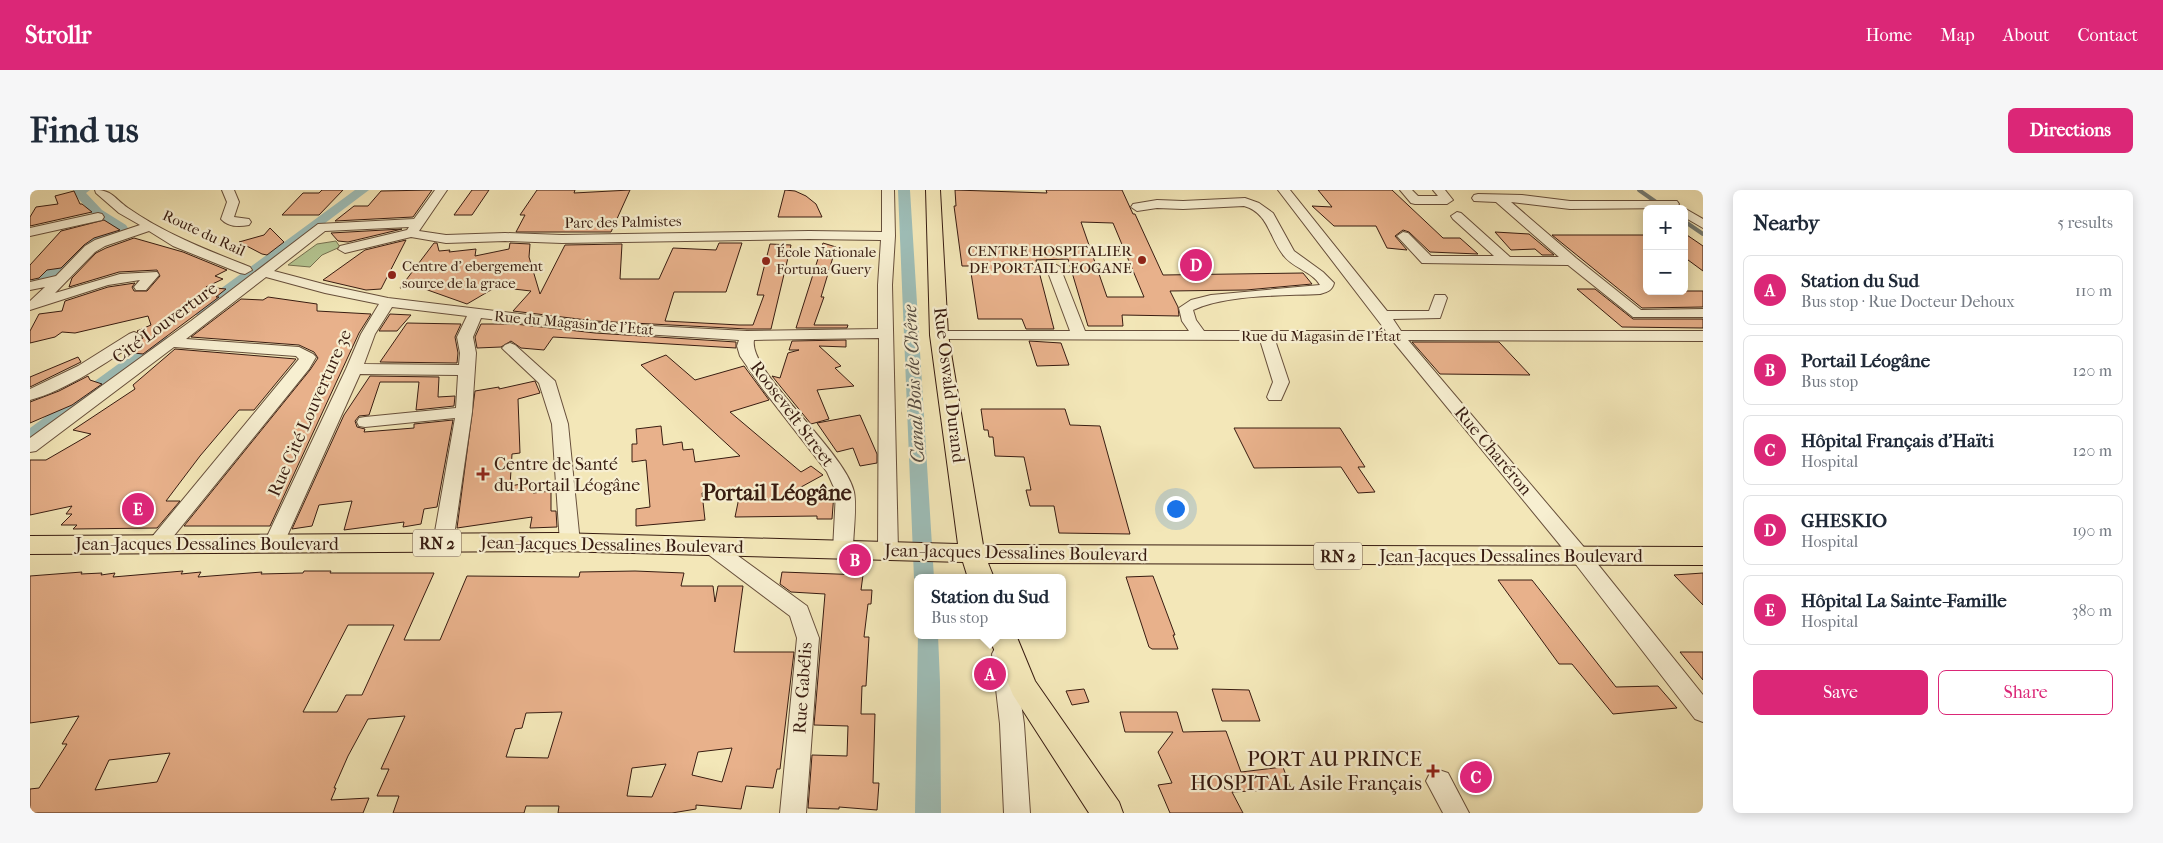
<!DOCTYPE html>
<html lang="en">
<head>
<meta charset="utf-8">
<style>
	:root { --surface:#fff; --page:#f6f6f7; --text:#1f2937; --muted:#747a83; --line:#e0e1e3; --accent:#db2777 }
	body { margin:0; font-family:"IM FELL French Canon",serif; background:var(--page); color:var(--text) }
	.controls { position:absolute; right:15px; top:15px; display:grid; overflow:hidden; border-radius:8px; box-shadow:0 2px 12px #0003 }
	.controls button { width:45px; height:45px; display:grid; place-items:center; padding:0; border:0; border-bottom:1px solid var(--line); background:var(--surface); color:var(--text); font:25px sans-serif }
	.you { position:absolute; left:1145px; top:318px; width:18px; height:18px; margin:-12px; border:4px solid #fff; border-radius:50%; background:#1a73e8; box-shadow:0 0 0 8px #1a73e833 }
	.badge { display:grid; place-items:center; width:32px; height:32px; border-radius:50%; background:var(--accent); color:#fff; font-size:16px; font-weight:700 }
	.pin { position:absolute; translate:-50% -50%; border:2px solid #fff; box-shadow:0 1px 5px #0006 }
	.popup { position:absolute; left:884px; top:384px; width:152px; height:65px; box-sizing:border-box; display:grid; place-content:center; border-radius:8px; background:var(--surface); filter:drop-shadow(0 1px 4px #0005); font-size:16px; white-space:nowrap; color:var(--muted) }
	.popup b { font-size:19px; color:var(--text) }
	.popup::after { content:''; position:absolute; left:50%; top:100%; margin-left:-10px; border:10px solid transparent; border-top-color:var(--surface) }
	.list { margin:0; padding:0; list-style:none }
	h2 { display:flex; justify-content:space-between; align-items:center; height:65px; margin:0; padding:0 20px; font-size:21px }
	h2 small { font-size:16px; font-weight:400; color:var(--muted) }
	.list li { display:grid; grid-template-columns:32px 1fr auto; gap:15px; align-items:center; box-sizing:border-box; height:70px; margin:0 10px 10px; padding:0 10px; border:1px solid var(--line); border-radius:8px }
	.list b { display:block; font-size:19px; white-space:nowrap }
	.list p { margin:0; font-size:16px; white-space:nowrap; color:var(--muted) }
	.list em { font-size:16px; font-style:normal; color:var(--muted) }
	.actions { display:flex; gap:10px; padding:15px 20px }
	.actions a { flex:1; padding:11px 0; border:1px solid var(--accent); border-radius:8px; text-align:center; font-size:18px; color:var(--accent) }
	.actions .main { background:var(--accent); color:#fff }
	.map { position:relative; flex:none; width:1673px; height:623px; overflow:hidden; border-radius:8px }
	header { display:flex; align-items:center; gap:30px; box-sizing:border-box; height:70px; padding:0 25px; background:var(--accent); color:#fff }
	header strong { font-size:24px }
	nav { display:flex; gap:28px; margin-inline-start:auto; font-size:18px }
	.intro { display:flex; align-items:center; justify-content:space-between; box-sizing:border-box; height:120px; padding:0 30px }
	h1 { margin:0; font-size:35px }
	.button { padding:12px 22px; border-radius:8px; background:var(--accent); color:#fff; font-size:18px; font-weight:700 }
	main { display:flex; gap:30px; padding:0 30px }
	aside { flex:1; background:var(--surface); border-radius:8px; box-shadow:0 2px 12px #0003 }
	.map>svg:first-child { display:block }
	.green { fill:#b5c793; stroke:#767252 }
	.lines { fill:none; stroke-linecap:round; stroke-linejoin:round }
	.stream { stroke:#757d75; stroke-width:4 }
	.canal { fill:#9ebeb8; fill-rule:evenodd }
	.building { fill:#e8b18b; stroke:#381c11; fill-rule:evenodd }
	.minor-casing { stroke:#674f3b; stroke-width:2 }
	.major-casing { stroke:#381c11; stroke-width:2 }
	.minor { fill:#f7efd1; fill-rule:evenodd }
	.major { fill:#f3e7b8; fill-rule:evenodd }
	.poi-dot { fill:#8f2418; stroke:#f7efd1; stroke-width:2 }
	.labels { text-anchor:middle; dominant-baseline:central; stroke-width:4.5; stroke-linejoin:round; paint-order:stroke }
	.far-street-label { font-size:15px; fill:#381c11; stroke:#f7efd1 }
	.far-poi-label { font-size:15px; fill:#381c11; stroke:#f7efd1; text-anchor:start }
	.shield { fill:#f7efd1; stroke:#715b4b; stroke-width:1 }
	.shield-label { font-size:16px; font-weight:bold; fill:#381c11 }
	.street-label { font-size:18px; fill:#381c11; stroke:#f7efd1 }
	.poi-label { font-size:18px; fill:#381c11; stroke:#f7efd1; text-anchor:start }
	.water-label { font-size:19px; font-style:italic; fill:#574d43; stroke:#f7efd1 }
	.near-poi-label { font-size:21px; fill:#381c11; stroke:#f7efd1; text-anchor:end }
	.district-label { font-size:22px; font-weight:bold; fill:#381c11; stroke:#f7efd1 }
</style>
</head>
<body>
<header>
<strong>Strollr</strong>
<nav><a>Home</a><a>Map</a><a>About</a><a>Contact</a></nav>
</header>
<div class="intro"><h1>Find us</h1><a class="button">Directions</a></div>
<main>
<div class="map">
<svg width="1673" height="623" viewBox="0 0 1673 623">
	<rect width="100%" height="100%" fill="#f3e7b8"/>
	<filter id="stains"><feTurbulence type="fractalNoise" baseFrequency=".004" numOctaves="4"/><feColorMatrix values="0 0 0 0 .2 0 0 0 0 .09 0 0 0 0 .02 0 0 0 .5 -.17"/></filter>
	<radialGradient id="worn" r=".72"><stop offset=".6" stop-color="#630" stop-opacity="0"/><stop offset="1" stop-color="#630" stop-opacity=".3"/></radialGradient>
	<path class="green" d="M306,51L310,57L292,65L280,77L258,75L287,54Z"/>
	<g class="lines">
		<path class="stream" d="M1609,0L1636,19
			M1654,31L1673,44"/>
		<path class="canal" d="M44,0H60L56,3L72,20L96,35L98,38L94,46L58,59L17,95L0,99V91L7,89L48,53L85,41L64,26L44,4L42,2Z
			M325,0H339L173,125H163L161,122L163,119Z
			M868,0H880L904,388H888V394L884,388Z
			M132,144L137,146L140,149L137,152L6,250L0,251V238L127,146Z
			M888,442V445H908L910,492L911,623H885Z"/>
	</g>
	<path class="building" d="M292,0H313L289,25H252L273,3H289Z
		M402,0L383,27L305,31L324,16H338L351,1Z
		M442,0H459L442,25H424Z
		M507,0H545L544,3L600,0L581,42H486L495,25H490Z
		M755,0L765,1L776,6L786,14L792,27H748Z
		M925,0L1017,3L1016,0H1092L1103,24H1105L1133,85L1273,83L1282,94L1216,100L1140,101L1148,117L1149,126L1092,125L1093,136H1058L1038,69L1006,70L1024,139H996L992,129H948L940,76H932L924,16H926ZM1051,32L1083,33L1114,107H1077Z
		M1288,0H1362L1413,48H1430L1448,64L1400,62L1379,42L1373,40L1365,46L1377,60L1357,58L1346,36H1304L1282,16L1302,17Z
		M44,1L50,14H52L62,22L0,36V27L6,17L28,14L25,6Z
		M74,30L90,40L64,48L54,55L31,78L17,80L9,88L0,90V75L31,41Z
		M240,38L254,52L237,65L232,64L209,52L234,45Z
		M372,39L318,52L308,51L301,43Z
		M1465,42L1499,44L1524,65H1512L1505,59L1481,60Z
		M1654,43L1673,56V81L1654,67Z
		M1522,45H1617V101H1673V117L1612,118Z
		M104,48L153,62L197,80L185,86L193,89L176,97L196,99L186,107H189L113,164L95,162L113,148V146L107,141L121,135L118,126L45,143L32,142L25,147L0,153V141L9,124L32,121L35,111L78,97L105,93L102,97L104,101H117L130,86L127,80L89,82L39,97L42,88L66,63L76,58Z
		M376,50L351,99L336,100L293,90L335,60Z
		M404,53H407L409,61L420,60L419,62L446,59L445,66L479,59L480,53L500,54L499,67L510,104L535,55L592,54L590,89H629L643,58L686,60L689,53H712L696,102H644L635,131L709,135H723L734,105H727L740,54L761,55L741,139H717L565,131L483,121L501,101L466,97L437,114L392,98H370Z
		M793,53L806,57L791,107H794L784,135H818L817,138H766Z
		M1547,99H1565L1603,129H1673V138L1592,137Z
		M238,107L287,114V121L341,124L329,143L240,336H154L280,180L288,168L284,162L269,155L161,147L211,109L233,110Z
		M360,124L381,125L367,141H349Z
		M377,133L431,134L425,147L428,163L427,173L350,172Z
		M451,134H485L565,143L706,152V158L523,147L514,160L491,158L481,151L471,157L447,158L445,147Z
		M816,150V157L789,156L811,176L805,178L824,196L787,200L799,229L781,234L742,186L750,188L758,163L769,160H759L762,151Z
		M999,151L1031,153L1039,175L1007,176Z
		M1382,152H1469L1500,185L1410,184Z
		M145,159L266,169L224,220H209L170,266L136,311H150L127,338L43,339L47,335H31L42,324H36L42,316L0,325V270H16L61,244L43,240L105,199L103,195Z
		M636,165L665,190L714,176L739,210L700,222L771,282L781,276L793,285L762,302L804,303L802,329H787V326L705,327L711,298L672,303L675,330L606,336V319L620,317L616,270L602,272V254H607L606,239L631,236L633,255L652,252L653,260L663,259L665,272L710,266L611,175Z
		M48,167L51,172L0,197V187Z
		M58,186L60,190L72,194L42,215L0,233V212L29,201Z
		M340,186L409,187L408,207L425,206L424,216L386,220L389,192H350L339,225L329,226L325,231L327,237L335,239L334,242L384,238V234L423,230L407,317L394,319L391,334L373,337L374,332L314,340L322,311L289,315L282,336L262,339L314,225Z
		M505,191L510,203L488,209L490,263L482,264L480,296L503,292V303L521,301V321H526L527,337L500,338L502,327L427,338L445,201L469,197V199Z
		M951,219H1035L1040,235L1070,236L1100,344L1029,343L1024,316H1000L996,300H1001L994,267L965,266L963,247H959L958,240H954Z
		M830,225L847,264V273L830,276L823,258L807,262L787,233Z
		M1204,238H1310L1335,277H1328L1345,302L1328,303L1311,277L1224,278Z
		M153,381L151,384L171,382L168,387L232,382L231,384L273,383L274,381H301L300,383H404L374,450H410L437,386L549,387L550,382L605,381L654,383L651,396H683L685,412L688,396H713L704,462H764L750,579H747L743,598L716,596L711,619L666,615V619L642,623H528L529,616H496L494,623H363L369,606H347L359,579H351L375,526L338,529L318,566L304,598H306L301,610L339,608L333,623H0V599L9,598L37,554H32L49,526L0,533V386L52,382L51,384L72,383L71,385L85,383L83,387ZM318,435H364L332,505H316L307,522H273ZM532,522L518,568L476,567L485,539L492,538L496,523ZM702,558L692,592L662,585L668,562ZM140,563L127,592L65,600L79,570ZM636,574L622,607L597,606L602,578Z
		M752,382L833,385L831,400H842L841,414H838L834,447H839L836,496H832L831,524H845L843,593H849L847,620L809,617V619L778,618L782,565L817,566L818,536L784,535L795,404L761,402L750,394Z
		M1673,383V415L1644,385Z
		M1123,386L1145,445H1143L1148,459H1122L1119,457L1096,387Z
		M1468,390H1502L1586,497L1628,496L1647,518L1583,524L1542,474H1529Z
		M1650,462H1673V490Z
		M1054,499L1059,512L1042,515L1036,501Z
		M1182,499L1219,500L1230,531H1192Z
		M1090,522H1147L1153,542L1196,541L1211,582L1253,577L1261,599L1202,602L1213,623H1140L1128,595L1142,593L1128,562L1143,542H1095Z"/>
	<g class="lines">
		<defs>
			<path id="minor" d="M65,0C82,0 84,8 98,18C135,44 177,60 220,77L222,80L215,84L210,83L143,56L119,41L75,56L65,62L25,103L90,84L127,82L129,85L116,100H106L104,97L110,90L78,95L0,120V111L15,97L0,100V92L26,86L55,56L65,50L110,35L89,23L66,3Z
				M192,0H204L209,12L204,27L219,29L221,32L219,35C209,37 198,37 191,29L197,12Z
				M405,0H417L389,41L416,45L475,43L532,45L779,41L852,42V0H864L865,46L862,95L868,361L865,366L858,368L851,366L848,361L849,148L724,150C718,182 816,262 824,302C827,317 823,344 823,360L820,365L813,367L806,365L803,360L806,302L797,282L732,198L710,166L707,156L709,150L565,141L451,128L443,147L446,163L442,222L423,353L420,358L413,360L406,358L403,353L425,228L335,237L329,236L327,232L329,228L335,227L426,218L428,185L330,184L254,353L251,358L244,360L237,358L234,353L316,179L331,144L349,114L295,103L236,87L156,149L269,157L283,164L286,167L279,179L134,358L127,360L120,358L117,353L269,169L266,166L144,157L6,261L0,262V248L161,131L288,34L384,29ZM379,37L377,40L310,56L308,59L315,63L381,47L416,53L475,51L532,53L779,49L851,50L848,95V139L717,141L565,133L358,108L297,95L244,81L295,41ZM362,117L437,126L427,147L430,163L429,175L334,174L345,144Z
				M1248,0H1260L1357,121H1399L1405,105H1415L1417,108L1410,128L1363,129L1371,141H1673V151L1378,150L1558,362L1673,505V532L1665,529L1544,372L1362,150H1245L1259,192L1251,210H1239L1237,207L1243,192L1230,150L909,149L904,148L902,145L904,142L909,141H1040L1016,77L1023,73L1030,77L1055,141H1159L1152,131L1149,118L1161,110L1181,105L1290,95C1283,82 1263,78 1254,66C1239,48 1239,23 1214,16L1153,19L1127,18L1107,21L1101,17L1103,14L1127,10L1153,11L1215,8L1229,13L1243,23L1264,61L1293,82L1304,93C1302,101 1297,102 1290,104C1251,106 1198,104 1163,120L1166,130L1174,141H1356Z
				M1370,0H1382L1388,6H1408L1403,0H1415L1423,10L1417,14H1385L1381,13Z
				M1448,4L1492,5L1540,11H1647L1649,14L1647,17L1643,18L1540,19L1481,12L1546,68L1611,120L1673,119V127H1603L1538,75L1392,73L1367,46L1373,42L1378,43L1401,66H1464L1423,29L1421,26L1427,22L1431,23L1480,67H1529L1466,12L1444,11L1442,8L1444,5Z
				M1654,18L1673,29V38L1654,27V19H1652Z
				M68,23L72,24L74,27L72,30L0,46V38Z
				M104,142L109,144L112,147L109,150C80,171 35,201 0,210V199L48,176L99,144Z
				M480,153L485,155L525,191L538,234L550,353L547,358L540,360L533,358L530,353L522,234L509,193L475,161L472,158L475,155Z
				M682,350L689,352L777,416L789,448L776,623H750L767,448L760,426L675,362L672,357L675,352Z
				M973,455L981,458L984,464L994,534L1000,623H974L970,534L962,464L965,458Z
				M1409,580L1418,583L1439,623H1413L1396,591L1400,583Z"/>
			<path id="major" d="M896,0H910L918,145L953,355L1673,357V375L958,373L964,388H938L933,372L527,361L0,364V346L527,343L928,354L900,145Z
				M958,445H986L1005,491L1089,612L1093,623H1059L983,505Z"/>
		</defs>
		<use href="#minor" class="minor-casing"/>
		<use href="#major" class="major-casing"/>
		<use href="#minor" class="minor"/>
		<use href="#major" class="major"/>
	</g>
	<g class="poi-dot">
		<circle cx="1112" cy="70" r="5"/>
		<circle cx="736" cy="71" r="5"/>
		<circle cx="362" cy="85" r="5"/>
		<path d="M450.5 276.5h5v5h5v5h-5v5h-5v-5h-5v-5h5z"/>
		<path d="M1400.5 573.5h5v5h5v5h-5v5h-5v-5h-5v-5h5z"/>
	</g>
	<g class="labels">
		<g class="far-street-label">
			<text transform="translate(593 32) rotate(-1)">Parc des Palmistes</text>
			<text transform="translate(174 43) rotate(25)">Route du Rail</text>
			<text transform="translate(544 133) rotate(5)">Rue du Magasin de l'Etat</text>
			<text x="1291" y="146">Rue du Magasin de l'État</text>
		</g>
		<g class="far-poi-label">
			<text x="1102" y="61" text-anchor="end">CENTRE HOSPITALIER<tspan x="1102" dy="17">DE PORTAIL LEOGANE</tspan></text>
			<text x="746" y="62">École Nationale<tspan x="746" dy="17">Fortuna Guery</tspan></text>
			<text x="372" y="76">Centre d' ebergement<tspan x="372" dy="17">source de la grace</tspan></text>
		</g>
		<g class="shield">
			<rect x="383" y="339.5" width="48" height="27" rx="4"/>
			<rect x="1284" y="352.5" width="48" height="27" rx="4"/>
		</g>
		<g class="shield-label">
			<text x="407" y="353">RN 2</text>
			<text x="1308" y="366">RN 2</text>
		</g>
		<g class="street-label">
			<text transform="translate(135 133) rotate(-36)">Cité Louverture</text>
			<text transform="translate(919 195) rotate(83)">Rue Oswald Durand</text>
			<text transform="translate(280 223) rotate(-66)">Rue Cité Louverture 3e</text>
			<text transform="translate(762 224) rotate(53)">Roosevelt Street</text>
			<text transform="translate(1463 261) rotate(50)">Rue Charéron</text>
			<text x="177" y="354">Jean-Jacques Dessalines Boulevard</text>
			<text transform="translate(582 355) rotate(1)">Jean-Jacques Dessalines Boulevard</text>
			<text transform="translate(986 363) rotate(1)">Jean-Jacques Dessalines Boulevard</text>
			<text x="1481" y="366">Jean-Jacques Dessalines Boulevard</text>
			<text transform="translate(773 498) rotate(-86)">Rue Gabélis</text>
		</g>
		<g class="poi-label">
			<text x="464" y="274">Centre de Santé<tspan x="464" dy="21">du Portail Léogâne</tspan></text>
		</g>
		<g class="water-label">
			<text transform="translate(884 194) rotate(-93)">Canal Bois de Chêne</text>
		</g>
		<g class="near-poi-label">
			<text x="1392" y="569">PORT AU PRINCE<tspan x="1392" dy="24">HOSPITAL Asile Français</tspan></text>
		</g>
		<g class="district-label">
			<text x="747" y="303">Portail Léogâne</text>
		</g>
	</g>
	<rect width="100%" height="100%" filter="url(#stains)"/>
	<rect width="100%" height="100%" fill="url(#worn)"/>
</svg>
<div class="controls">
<button>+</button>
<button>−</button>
</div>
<div class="you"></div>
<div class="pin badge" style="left:960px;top:484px">A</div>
<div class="popup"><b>Station du Sud</b>Bus stop</div>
<div class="pin badge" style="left:825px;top:370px">B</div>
<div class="pin badge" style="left:1446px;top:587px">C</div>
<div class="pin badge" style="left:1166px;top:75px">D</div>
<div class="pin badge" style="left:108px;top:319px">E</div>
</div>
<aside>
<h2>Nearby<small>5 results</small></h2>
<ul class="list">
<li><span class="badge">A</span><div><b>Station du Sud</b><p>Bus stop · Rue Docteur Dehoux</p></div><em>110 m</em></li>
<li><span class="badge">B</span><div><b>Portail Léogâne</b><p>Bus stop</p></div><em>120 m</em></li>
<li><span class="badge">C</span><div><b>Hôpital Français d'Haïti</b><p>Hospital</p></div><em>120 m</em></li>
<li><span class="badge">D</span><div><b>GHESKIO</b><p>Hospital</p></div><em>190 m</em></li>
<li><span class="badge">E</span><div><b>Hôpital La Sainte-Famille</b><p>Hospital</p></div><em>380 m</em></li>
</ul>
<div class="actions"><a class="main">Save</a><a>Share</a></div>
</aside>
</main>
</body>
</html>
